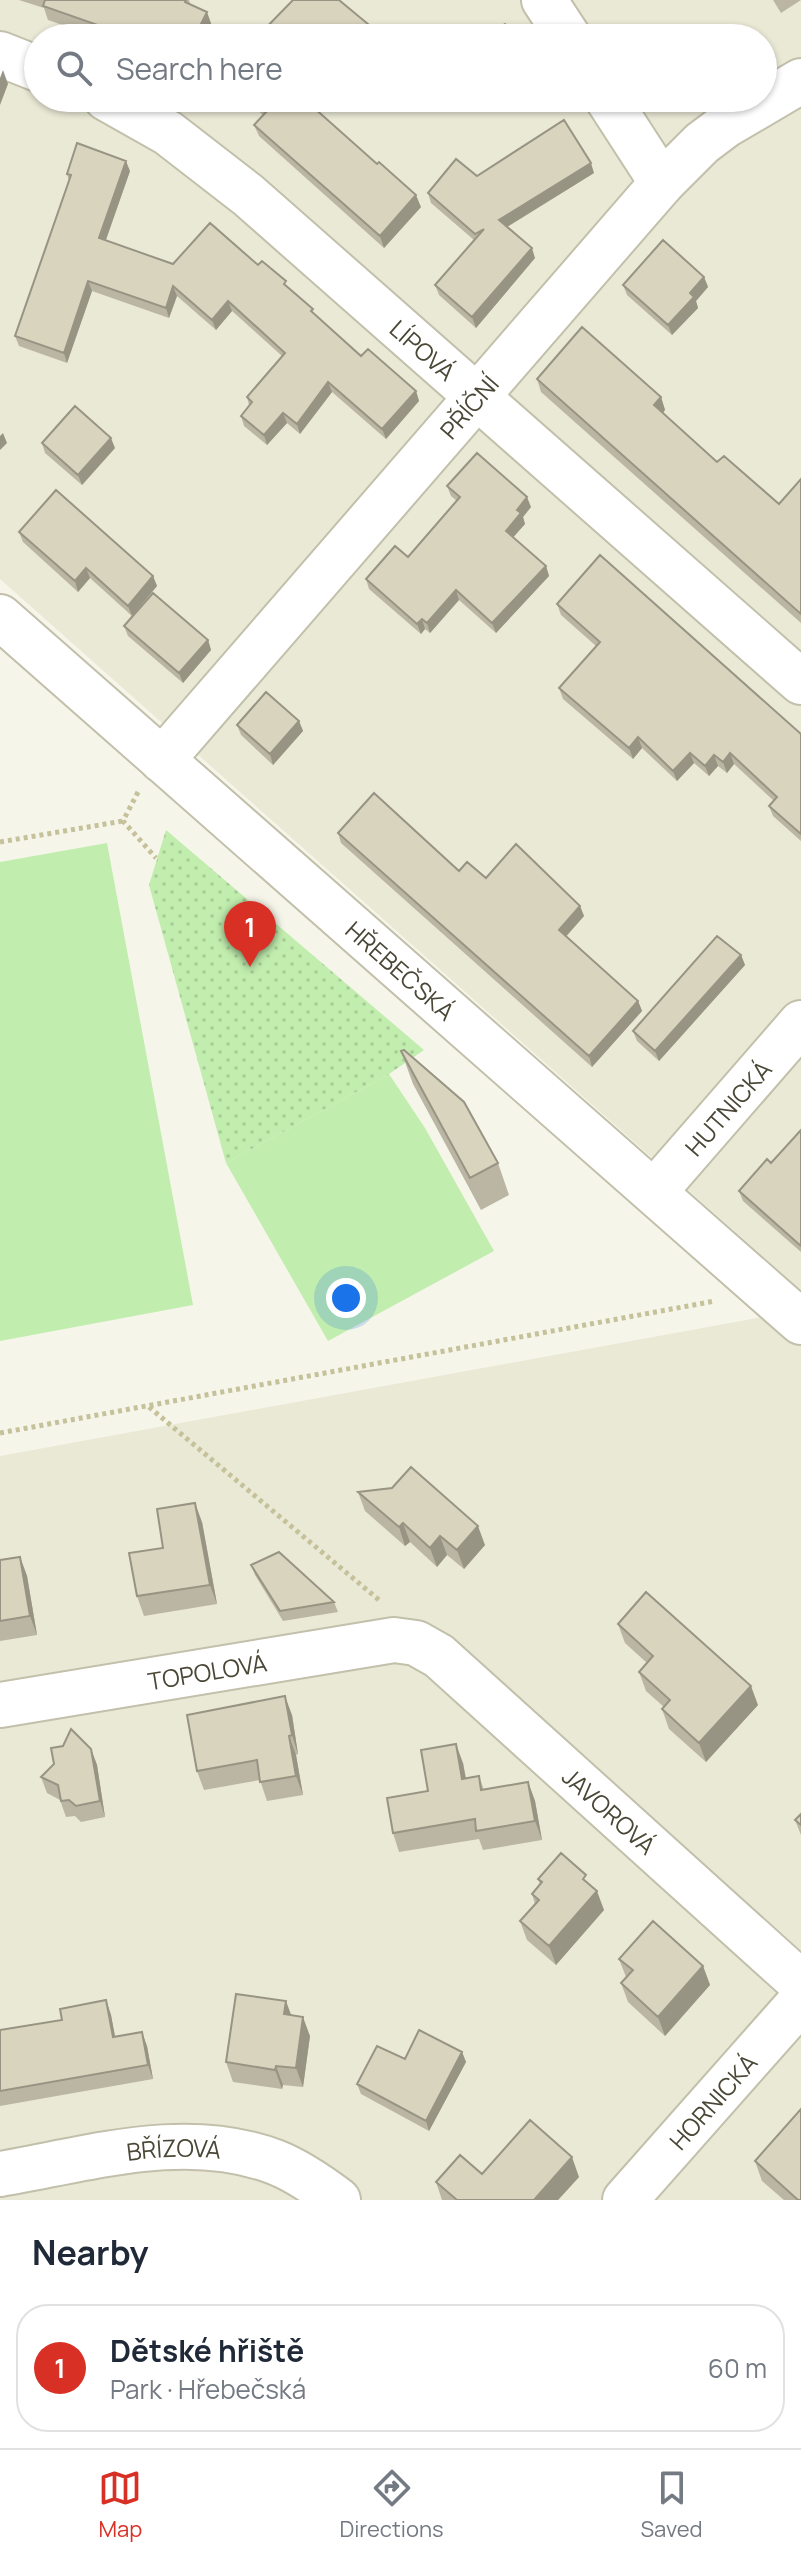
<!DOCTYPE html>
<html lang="en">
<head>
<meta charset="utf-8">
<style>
	:root { --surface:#fff; --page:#f6f6f7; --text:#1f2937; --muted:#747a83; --line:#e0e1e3; --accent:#d93025 }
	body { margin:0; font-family:Manrope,sans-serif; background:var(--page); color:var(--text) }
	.you { position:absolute; left:346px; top:1298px; width:28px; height:28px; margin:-20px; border:6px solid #fff; border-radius:50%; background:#1a73e8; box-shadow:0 0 0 12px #1a73e833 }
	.badge { display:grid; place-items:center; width:52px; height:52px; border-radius:50%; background:var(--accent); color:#fff; font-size:26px; font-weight:700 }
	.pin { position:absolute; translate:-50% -66px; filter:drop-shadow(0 2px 4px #0008) }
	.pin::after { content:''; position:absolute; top:42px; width:28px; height:24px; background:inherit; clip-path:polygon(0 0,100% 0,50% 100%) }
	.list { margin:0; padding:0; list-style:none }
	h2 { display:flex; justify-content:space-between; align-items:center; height:104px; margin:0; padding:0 32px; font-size:34px }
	h2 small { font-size:26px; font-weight:400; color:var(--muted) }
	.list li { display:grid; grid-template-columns:52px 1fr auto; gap:24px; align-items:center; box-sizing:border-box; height:128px; margin:0 16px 16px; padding:0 16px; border:2px solid var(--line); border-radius:32px }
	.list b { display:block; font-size:30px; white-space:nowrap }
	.list p { margin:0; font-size:26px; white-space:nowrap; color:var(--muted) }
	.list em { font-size:26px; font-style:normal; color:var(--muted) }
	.icon { flex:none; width:44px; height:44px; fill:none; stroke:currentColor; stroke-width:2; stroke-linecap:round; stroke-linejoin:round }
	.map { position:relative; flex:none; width:801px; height:2200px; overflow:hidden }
	.search { position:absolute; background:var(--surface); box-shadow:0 2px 6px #0004; left:24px; right:24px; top:24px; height:88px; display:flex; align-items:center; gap:20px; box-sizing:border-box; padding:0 28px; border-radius:44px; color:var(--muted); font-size:30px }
	.sheet { height:248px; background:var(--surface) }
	nav { display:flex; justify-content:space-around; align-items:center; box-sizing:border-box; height:112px; border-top:2px solid var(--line); background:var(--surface); font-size:22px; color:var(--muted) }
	nav a { display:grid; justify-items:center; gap:4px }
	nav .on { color:var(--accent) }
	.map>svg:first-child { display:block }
	.residential { fill:#eae9d6; fill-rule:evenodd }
	.grass { fill:#c1edae }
	.park { fill:url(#park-dots) }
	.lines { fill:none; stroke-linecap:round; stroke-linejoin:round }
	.minor-casing { stroke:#c2c0aa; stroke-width:48 }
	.path { stroke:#c5c19a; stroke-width:5; stroke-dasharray:4 4; stroke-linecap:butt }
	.minor { stroke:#fff; stroke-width:44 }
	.wall { fill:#bbb6a3 }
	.shaded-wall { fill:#989484 }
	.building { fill:#d9d4bd; stroke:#989484; stroke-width:2 }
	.labels { text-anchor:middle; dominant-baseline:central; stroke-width:6; stroke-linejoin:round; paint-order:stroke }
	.street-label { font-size:24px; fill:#4a4736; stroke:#fff }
</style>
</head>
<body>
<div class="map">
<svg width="801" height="2200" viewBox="0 0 801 2200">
	<defs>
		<pattern id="park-dots" width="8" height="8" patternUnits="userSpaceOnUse" patternTransform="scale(2)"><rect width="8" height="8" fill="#c1edae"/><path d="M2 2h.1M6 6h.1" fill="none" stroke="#a7cd96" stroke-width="1.8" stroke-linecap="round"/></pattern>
	</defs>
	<rect width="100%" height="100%" fill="#f6f5e9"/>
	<path class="residential" d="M0,0H801V1290L0,579ZM38,38H763V98H38Z
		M801,1310V2200H0V1456Z"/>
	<path class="grass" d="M107,843L193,1305L0,1341V862Z
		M389,1074L425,1128L494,1251L328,1341L226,1163Z"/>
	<path class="park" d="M166,830L424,1050L389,1074L226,1163L149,885Z"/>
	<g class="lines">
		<defs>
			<g id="minor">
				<path d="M544,0L569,38"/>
				<path d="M0,54L38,69"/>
				<path id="s1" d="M106,98L168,133L248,195L801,682"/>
				<path d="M607,98L662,183"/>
				<path id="s2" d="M0,617L801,1322"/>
				<path id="s3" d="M162,760L662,183L702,143L726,125L801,81"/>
				<path id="s4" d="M654,1192L801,1023"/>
				<path id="s5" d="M0,1705L394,1640L416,1643L439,1656L801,1983"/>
				<path id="s6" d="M0,2174C89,2159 186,2128 275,2162C298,2171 318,2185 338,2200"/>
				<path id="s7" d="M625,2200L801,2001"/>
			</g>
		</defs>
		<use href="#minor" class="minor-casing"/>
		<path class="path" d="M138,792L123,821L156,858
			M0,842L123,821
			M149,1407L379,1600
			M0,1433L715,1301"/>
		<use href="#minor" class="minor"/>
	</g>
	<path class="wall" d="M19,0H189L190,4L212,26L206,38H100L48,20L44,8Z
		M773,0H801L781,13Z
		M244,98H319L312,106L421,207L384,248L259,136L254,125L263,115Z
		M130,171L106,240L173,264L258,265L288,287L315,315L361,356L416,391L419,401L386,439L332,392L300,434L287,423L267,445L244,426L241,416L249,405L247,397L282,356L232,311L216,330L177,296L169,318L92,291L67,363L19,346L15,336L69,181L67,174Z
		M594,173L507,227L535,258L476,328L439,295L435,285L474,240L431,203L428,193L477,176Z
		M704,277L708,287L696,301L698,308L672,335L627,295L623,285Z
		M537,379L661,397L665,410L663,413L717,462L779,504L801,479V623L541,392Z
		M42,443L115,448L82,485L45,453Z
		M447,486L531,507L523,517L525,524L513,537L546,566L549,576L496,633L459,600L430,633L425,629L421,634L369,589L366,579L408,557L457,501L451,496Z
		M19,532L153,576L157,586L132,616L90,578L78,592L23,542Z
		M557,604L801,734V841L773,816L769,806L774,801L734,764L727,773L718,766L709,776L694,763L677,781L642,748L633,759L563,699L559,688L596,646L561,615Z
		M124,626L208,640L211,650L183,683L128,636Z
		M299,721L303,731L273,765L241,735L237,725Z
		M338,833L580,906L584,916L566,936L638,1001L642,1011L592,1067L341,843Z
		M741,955L745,965L659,1061L637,1041L633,1031Z
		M401,1051L498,1163L509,1195L481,1210L413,1084Z
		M801,1129V1252L743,1201L739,1191L771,1163Z
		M358,1492L485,1545L464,1569L447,1555L437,1567L410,1542L405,1546L365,1511Z
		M202,1522L217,1604L144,1616L137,1596L163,1548Z
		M20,1557L27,1576L37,1635L0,1641V1560Z
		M251,1565L334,1602L338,1612L283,1621L255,1575Z
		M618,1624L758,1705L706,1762L669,1729L662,1709L664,1707L646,1691L639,1672L647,1663L625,1643Z
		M292,1715L298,1754L296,1755L303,1795L267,1801L260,1780L204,1790L197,1771Z
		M91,1749L97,1765L105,1817L81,1822L75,1816L66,1817L60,1800L47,1793L41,1777Z
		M463,1763L466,1778L479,1776L484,1790L528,1782L535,1801L542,1840L483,1850L479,1839L399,1852L393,1833L428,1791Z
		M801,1814V1835L795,1820Z
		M538,1879L590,1885L604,1910L556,1965L527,1940L520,1921L535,1904L532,1894L540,1884Z
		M619,1959L703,1966L710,1985L665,2036L628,2002L621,1983L626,1977Z
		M106,2000L111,2015L115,2037L147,2046L153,2079L0,2106V2030L62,2020Z
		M291,2015L310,2036L303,2087L283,2085L282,2089L233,2082L226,2062Z
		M462,2052L466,2062L429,2131L361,2094L357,2084L405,2059Z
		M755,2161L801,2200H784L762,2181Z
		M482,2174L579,2177L558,2200H442L436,2182Z"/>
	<path class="shaded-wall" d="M207,12L212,26L206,38H194Z
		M368,24L372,36L371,38H356Z
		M3,70L8,84L0,105V78Z
		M305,98H319L309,111L304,99Z
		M488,98H505L491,107Z
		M126,161L130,171L103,248L99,238Z
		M591,163L594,173L502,230L499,220Z
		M416,195L421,207L384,248L380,236Z
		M532,248L535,258L476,328L472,317Z
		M704,277L708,287L696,301L698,308L672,335L668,325L690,293Z
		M88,281L92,291L67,363L64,353Z
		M173,286L177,296L169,318L166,308Z
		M228,301L232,311L216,330L212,320Z
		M328,382L332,392L300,434L297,424Z
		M416,391L419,401L386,439L382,429Z
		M661,397L665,410L658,418L654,405Z
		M283,413L287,423L267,445L264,435Z
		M3,433L7,443L0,450V436Z
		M111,438L115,448L82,485L78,475Z
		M527,497L531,507L523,517L525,524L510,541L506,531L517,510Z
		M546,566L549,576L496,633L492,623Z
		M86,568L90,578L78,592L75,581Z
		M153,576L157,586L132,616L128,606Z
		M456,590L459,600L430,633L427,623Z
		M422,619L425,629L421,634L417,624Z
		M208,640L211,650L183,683L179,673Z
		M299,721L303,731L273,765L270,754Z
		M638,737L642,748L633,759L629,748Z
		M690,753L694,763L677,781L673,771Z
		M730,753L734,764L727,773L723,762Z
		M714,755L718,766L709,776L705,766Z
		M580,906L584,916L563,940L559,930Z
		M741,955L745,965L659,1061L655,1051Z
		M638,1001L642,1011L592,1067L589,1056Z
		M195,1503L202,1522L217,1604L210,1585Z
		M403,1523L410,1542L405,1546L399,1527Z
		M478,1526L485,1545L464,1569L457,1550Z
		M440,1536L447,1555L437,1567L430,1548Z
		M20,1557L27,1576L37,1635L30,1616Z
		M751,1686L758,1705L706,1762L699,1743Z
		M285,1696L292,1715L298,1754L292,1735Z
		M289,1736L296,1755L303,1795L296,1776Z
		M456,1744L463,1763L469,1798L462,1779Z
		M91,1749L97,1765L105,1817L100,1801Z
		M528,1782L535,1801L542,1840L535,1821Z
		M597,1891L604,1910L556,1965L549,1946Z
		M703,1966L710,1985L665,2036L658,2017Z
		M106,2000L111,2015L118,2052L113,2037Z
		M286,2001L293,2020L284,2014Z
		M303,2017L310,2036L303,2087L296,2068Z
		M142,2032L147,2046L153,2079L148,2065Z
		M462,2052L466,2062L429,2131L426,2121Z
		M276,2066L283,2085L282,2089L275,2070Z
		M572,2157L579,2177L558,2200H534Z"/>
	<path class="building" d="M45,0H186L185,2L207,12L194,38H141L124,29L123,34L43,6Z
		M293,0H339L368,24L356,38H256Z
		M505,24L513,38H481Z
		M253,98H305L304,99L377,164L379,162L416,195L380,236L254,125L267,111Z
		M564,120L591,163L499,220L532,248L472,317L435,285L484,229L475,234L428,193L456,159L477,176Z
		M77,143L126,161L99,238L173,264L210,223L258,265L262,261L286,281L284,284L313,309L311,311L361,356L368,349L416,391L382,429L328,382L297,424L283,413L264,435L241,416L252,402L247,397L285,353L228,301L212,320L173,286L166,308L88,281L64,353L15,336L71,175L67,174Z
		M663,240L704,277L690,293L694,297L668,325L623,285Z
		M582,327L661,397L654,405L717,462L724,456L779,504L801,479V614L537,379Z
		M75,406L111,438L78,475L42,443Z
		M477,453L527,497L517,510L521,513L506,531L546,566L492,623L456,590L427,623L422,619L417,624L366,579L395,546L408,557L460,497L447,486Z
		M56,490L153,576L128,606L86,568L75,581L19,532Z
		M600,555L801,734V834L769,806L777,797L730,753L723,762L714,755L705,766L690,753L673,771L638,737L629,748L559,688L600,642L557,604Z
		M153,593L208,640L179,673L124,626Z
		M266,692L299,721L270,754L237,725Z
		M374,793L459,871L467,862L486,878L516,844L580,906L559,930L638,1001L589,1056L338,833Z
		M717,936L741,955L655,1051L633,1031Z
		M404,1050L464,1102L498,1163L470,1178L401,1051Z
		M801,1130V1246L739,1191L767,1159L771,1163Z
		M411,1467L478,1526L457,1550L440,1536L430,1548L403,1523L399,1527L358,1492L392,1488Z
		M195,1503L210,1585L137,1596L129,1553L163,1548L157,1509Z
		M279,1552L334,1602L280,1611L251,1565Z
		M20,1557L30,1616L0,1621V1560Z
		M646,1592L751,1686L699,1743L662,1709L670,1700L639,1672L653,1656L618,1624Z
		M285,1696L292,1735L289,1736L296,1776L260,1782L257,1760L197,1771L187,1715Z
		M71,1729L91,1749L100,1801L76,1806L69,1800L61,1801L58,1785L41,1777L54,1764L51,1748L63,1746Z
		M456,1744L462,1779L479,1776L481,1790L528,1782L535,1821L476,1831L475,1819L393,1833L387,1798L428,1791L421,1750Z
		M801,1814V1825L795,1820Z
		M561,1853L586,1875L583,1879L597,1891L549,1946L520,1921L539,1900L532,1894L542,1882L538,1879Z
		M653,1921L703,1966L658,2017L621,1983L633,1970L619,1959Z
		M236,1994L286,2001L284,2014L303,2017L296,2068L276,2066L275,2070L226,2062Z
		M106,2000L113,2037L142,2032L148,2065L0,2091V2030L62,2020L60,2009Z
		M419,2030L462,2052L426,2121L357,2084L377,2046L405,2059Z
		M801,2109V2200H798L755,2161Z
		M530,2120L572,2157L534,2200H457L436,2182L460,2155L482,2174Z"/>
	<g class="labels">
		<g class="street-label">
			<text stroke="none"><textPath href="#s1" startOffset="406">LÍPOVÁ</textPath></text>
			<text stroke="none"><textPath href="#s3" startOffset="468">PŘÍČNÍ</textPath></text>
			<text stroke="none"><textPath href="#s2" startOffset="534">HŘEBEČSKÁ</textPath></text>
			<text stroke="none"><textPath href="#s4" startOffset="112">HUTNICKÁ</textPath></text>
			<text stroke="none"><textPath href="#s5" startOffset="210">TOPOLOVÁ</textPath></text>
			<text stroke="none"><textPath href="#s5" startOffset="678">JAVOROVÁ</textPath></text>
			<text stroke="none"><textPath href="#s7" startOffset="132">HORNICKÁ</textPath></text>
			<text stroke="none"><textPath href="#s6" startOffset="176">BŘÍZOVÁ</textPath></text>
		</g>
	</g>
</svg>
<div class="you"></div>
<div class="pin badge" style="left:250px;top:967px">1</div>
<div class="search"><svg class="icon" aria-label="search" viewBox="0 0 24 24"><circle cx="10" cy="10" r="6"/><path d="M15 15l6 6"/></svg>Search here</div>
</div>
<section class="sheet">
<h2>Nearby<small></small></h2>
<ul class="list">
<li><span class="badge">1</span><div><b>Dětské hřiště</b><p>Park · Hřebečská</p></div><em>60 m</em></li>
</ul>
</section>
<nav>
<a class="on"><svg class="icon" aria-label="map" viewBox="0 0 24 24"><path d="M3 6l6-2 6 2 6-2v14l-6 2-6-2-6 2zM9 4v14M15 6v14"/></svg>Map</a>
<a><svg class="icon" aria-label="directions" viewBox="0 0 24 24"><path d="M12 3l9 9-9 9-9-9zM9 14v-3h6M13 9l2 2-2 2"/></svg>Directions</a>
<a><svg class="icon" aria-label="saved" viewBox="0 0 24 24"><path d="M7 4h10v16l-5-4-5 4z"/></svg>Saved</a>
</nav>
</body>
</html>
